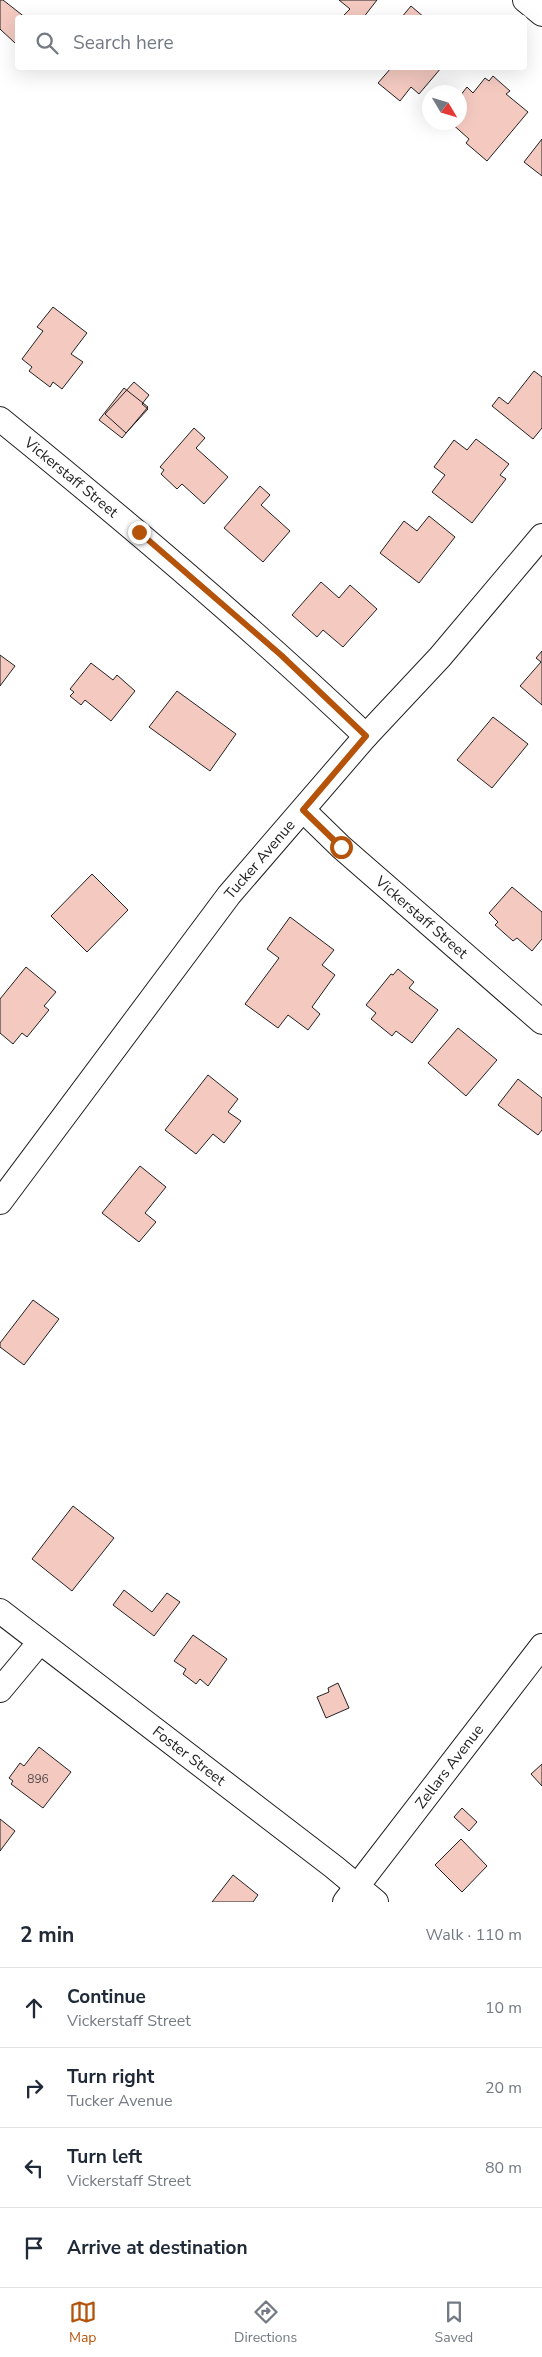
<!DOCTYPE html>
<html lang="en">
<head>
<meta charset="utf-8">
<style>
	:root { --surface:#fff; --page:#f6f6f7; --text:#1f2937; --muted:#747a83; --line:#e0e1e3; --accent:#b45309 }
	body { margin:0; font-family:"Nunito Sans",sans-serif; background:var(--page); color:var(--text) }
	.compass { position:absolute; left:422px; top:85px; width:45px; height:45px; border-radius:50%; background:var(--surface); box-shadow:0 5px 20px #0002; rotate:128deg }
	.stop { position:absolute; width:15px; height:15px; margin:-11px; border:4px solid #b45309; border-radius:50%; background:#fff }
	.stop.end { background:#b45309; border-color:#fff; box-shadow:0 1px 5px #0008 }
	.list { margin:0; padding:0; list-style:none }
	h2 { display:flex; justify-content:space-between; align-items:center; height:65px; margin:0; padding:0 20px; font-size:21px }
	h2 small { font-size:16px; font-weight:400; color:var(--muted) }
	.list li { display:grid; grid-template-columns:32px 1fr auto; gap:15px; align-items:center; box-sizing:border-box; height:80px; padding:0 20px; border-top:1px solid var(--line) }
	.list b { display:block; font-size:19px; white-space:nowrap }
	.list p { margin:0; font-size:16px; white-space:nowrap; color:var(--muted) }
	.list em { font-size:16px; font-style:normal; color:var(--muted) }
	.icon { flex:none; width:28px; height:28px; fill:none; stroke:currentColor; stroke-width:2; stroke-linecap:round; stroke-linejoin:round }
	.map { position:relative; flex:none; width:542px; height:1902px; overflow:hidden }
	.search { position:absolute; background:var(--surface); box-shadow:0 5px 20px #0002; left:15px; right:15px; top:15px; height:55px; display:flex; align-items:center; gap:12px; box-sizing:border-box; padding:0 18px; border-radius:5px; color:var(--muted); font-size:19px }
	.sheet { height:385px; background:var(--surface) }
	nav { display:flex; justify-content:space-around; align-items:center; box-sizing:border-box; height:70px; border-top:1px solid var(--line); background:var(--surface); font-size:14px; color:var(--muted) }
	nav a { display:grid; justify-items:center; gap:2px }
	nav .on { color:var(--accent) }
	.map>svg:first-child { display:block }
	.building { fill:#f3c9c0; stroke:#222 }
	.lines { fill:none; stroke-linecap:round; stroke-linejoin:round }
	.minor-casing { stroke:#222; stroke-width:26 }
	.minor { stroke:#fff; stroke-width:24 }
	.route { stroke:#b45309; stroke-width:6 }
	.labels { text-anchor:middle; dominant-baseline:central; stroke-width:4; stroke-linejoin:round; paint-order:stroke }
	.number-label { font-size:12px; fill:#564c4a }
	.street-label { font-size:15px; fill:#222; stroke:#fff }
</style>
</head>
<body>
<div class="map">
<svg width="542" height="1902" viewBox="0 0 542 1902">
	<rect width="100%" height="100%" fill="#fff"/>
	<path class="building" d="M0,0H3L26,18H18V40L15,43L0,29Z
		M339,0H377L363,18H347L344,15L350,9Z
		M411,6L425,18H401Z
		M391,68H441L419,94L411,87L400,101L378,83Z
		M493,76L510,91L506,94L528,112L487,161L466,143L469,139L450,122H460V96L467,87L473,93L485,78L489,81Z
		M542,139V176L524,162Z
		M53,307L87,333L71,354L83,362L62,389L53,382L50,387L29,371L32,367L22,359L43,331L37,327Z
		M534,371L542,377V428L533,439L492,406L499,397L508,404Z
		M134,382L149,395L142,404L148,409L126,433L105,414Z
		M124,388L148,407L122,438L99,420Z
		M194,428L205,438L196,448L228,477L204,504L182,484L177,489L161,474L164,470L160,467Z
		M476,439L509,464L500,475L506,479L472,523L432,492L445,475L434,467L454,440L467,450Z
		M260,486L270,495L261,505L290,531L263,562L224,528Z
		M429,516L455,537L419,583L380,553L404,521L417,531Z
		M321,582L339,598L350,585L377,609L343,647L323,630L317,637L292,615Z
		M542,651V705L520,686L541,662L536,658Z
		M0,655L15,666L0,686Z
		M91,663L113,680L117,675L135,691L111,721L85,700L81,705L70,696L74,692L70,689Z
		M177,691L236,734L210,771L149,727Z
		M493,717L528,744L492,788L457,760Z
		M92,874L128,910L87,952L51,916Z
		M512,887L542,912V939L532,951L517,938L513,941L495,925L498,922L489,913Z
		M290,917L334,950L322,965L335,975L312,1007L320,1014L308,1030L288,1015L278,1028L245,1004L279,958L267,949Z
		M26,967L56,992L44,1006L49,1010L27,1037L22,1033L13,1044L0,1033V999Z
		M398,969L414,982L409,988L438,1010L412,1043L396,1031L392,1036L371,1019L376,1013L366,1005L391,974L393,975Z
		M458,1028L497,1060L466,1096L428,1063Z
		M208,1075L238,1099L228,1112L241,1121L224,1143L213,1134L196,1154L165,1130Z
		M518,1079L542,1098V1130L538,1135L498,1105Z
		M140,1166L166,1187L145,1213L156,1222L139,1242L102,1213Z
		M33,1300L59,1319L24,1365L0,1347V1343Z
		M73,1506L114,1538L72,1591L32,1559Z
		M124,1590L152,1612L167,1593L180,1602L154,1636L113,1605Z
		M193,1635L227,1659L208,1686L200,1679L196,1684L183,1674L186,1669L174,1661Z
		M338,1683L349,1708L326,1718L317,1697L329,1692L328,1688Z
		M39,1747L71,1772L43,1808L11,1784L13,1781L9,1778L20,1763L24,1766Z
		M542,1764V1786L531,1774Z
		M462,1808L477,1822L469,1831L454,1817Z
		M0,1819L15,1831L0,1851Z
		M461,1839L487,1866L462,1892L435,1865Z
		M233,1875L258,1895L253,1902H212Z"/>
	<g class="lines">
		<defs>
			<g id="minor">
				<path d="M525,0L542,14"/>
				<path id="s1" d="M0,419C126,521 248,624 366,736"/>
				<path id="s2" d="M303,810L341,847L542,1022"/>
				<path id="s3" d="M0,1202L229,895L366,736L440,657L542,536"/>
				<path id="s4" d="M0,1611L334,1867L376,1902"/>
				<path d="M0,1690L40,1642"/>
				<path id="s5" d="M345,1902L542,1646"/>
			</g>
		</defs>
		<use href="#minor" class="minor-casing"/>
		<use href="#minor" class="minor"/>
	</g>
	<g class="lines">
		<path class="route" d="M139,532L281,655L366,736L303,810L341,847"/>
	</g>
	<g class="labels">
		<g class="number-label">
			<text x="38" y="1779">896</text>
		</g>
		<g class="street-label">
			<text stroke="none"><textPath href="#s1" startOffset="92">Vickerstaff Street</textPath></text>
			<text stroke="none"><textPath href="#s3" startOffset="430">Tucker Avenue</textPath></text>
			<text stroke="none"><textPath href="#s2" startOffset="160">Vickerstaff Street</textPath></text>
			<text stroke="none"><textPath href="#s4" startOffset="238">Foster Street</textPath></text>
			<text stroke="none"><textPath href="#s5" startOffset="171">Zellars Avenue</textPath></text>
		</g>
	</g>
</svg>
<svg class="compass" viewBox="-18 -18 36 36"><path d="M0-13l5 13h-10z" fill="#e53935"/><path d="M0 13l5-13h-10z" fill="#747a83"/></svg>
<div class="stop" style="left:341px;top:847px"></div>
<div class="stop end" style="left:139px;top:532px"></div>
<div class="search"><svg class="icon" aria-label="search" viewBox="0 0 24 24"><circle cx="10" cy="10" r="6"/><path d="M15 15l6 6"/></svg>Search here</div>
</div>
<section class="sheet">
<h2>2 min<small>Walk · 110 m</small></h2>
<ul class="list">
<li><svg class="icon" aria-label="ahead" viewBox="0 0 24 24"><path d="M12 20V5M6 11l6-6 6 6"/></svg><div><b>Continue</b><p>Vickerstaff Street</p></div><em>10 m</em></li>
<li><svg class="icon" aria-label="right" viewBox="0 0 24 24"><path d="M7 20v-9h11M14 6l5 5-5 5"/></svg><div><b>Turn right</b><p>Tucker Avenue</p></div><em>20 m</em></li>
<li><svg class="icon" aria-label="left" viewBox="0 0 24 24"><path d="M17 20v-9H6M10 6l-5 5 5 5"/></svg><div><b>Turn left</b><p>Vickerstaff Street</p></div><em>80 m</em></li>
<li><svg class="icon" aria-label="arrive" viewBox="0 0 24 24"><path d="M6 21V4h12l-3 4 3 4H6"/></svg><div><b>Arrive at destination</b></div></li>
</ul>
</section>
<nav>
<a class="on"><svg class="icon" aria-label="map" viewBox="0 0 24 24"><path d="M3 6l6-2 6 2 6-2v14l-6 2-6-2-6 2zM9 4v14M15 6v14"/></svg>Map</a>
<a><svg class="icon" aria-label="directions" viewBox="0 0 24 24"><path d="M12 3l9 9-9 9-9-9zM9 14v-3h6M13 9l2 2-2 2"/></svg>Directions</a>
<a><svg class="icon" aria-label="saved" viewBox="0 0 24 24"><path d="M7 4h10v16l-5-4-5 4z"/></svg>Saved</a>
</nav>
</body>
</html>
